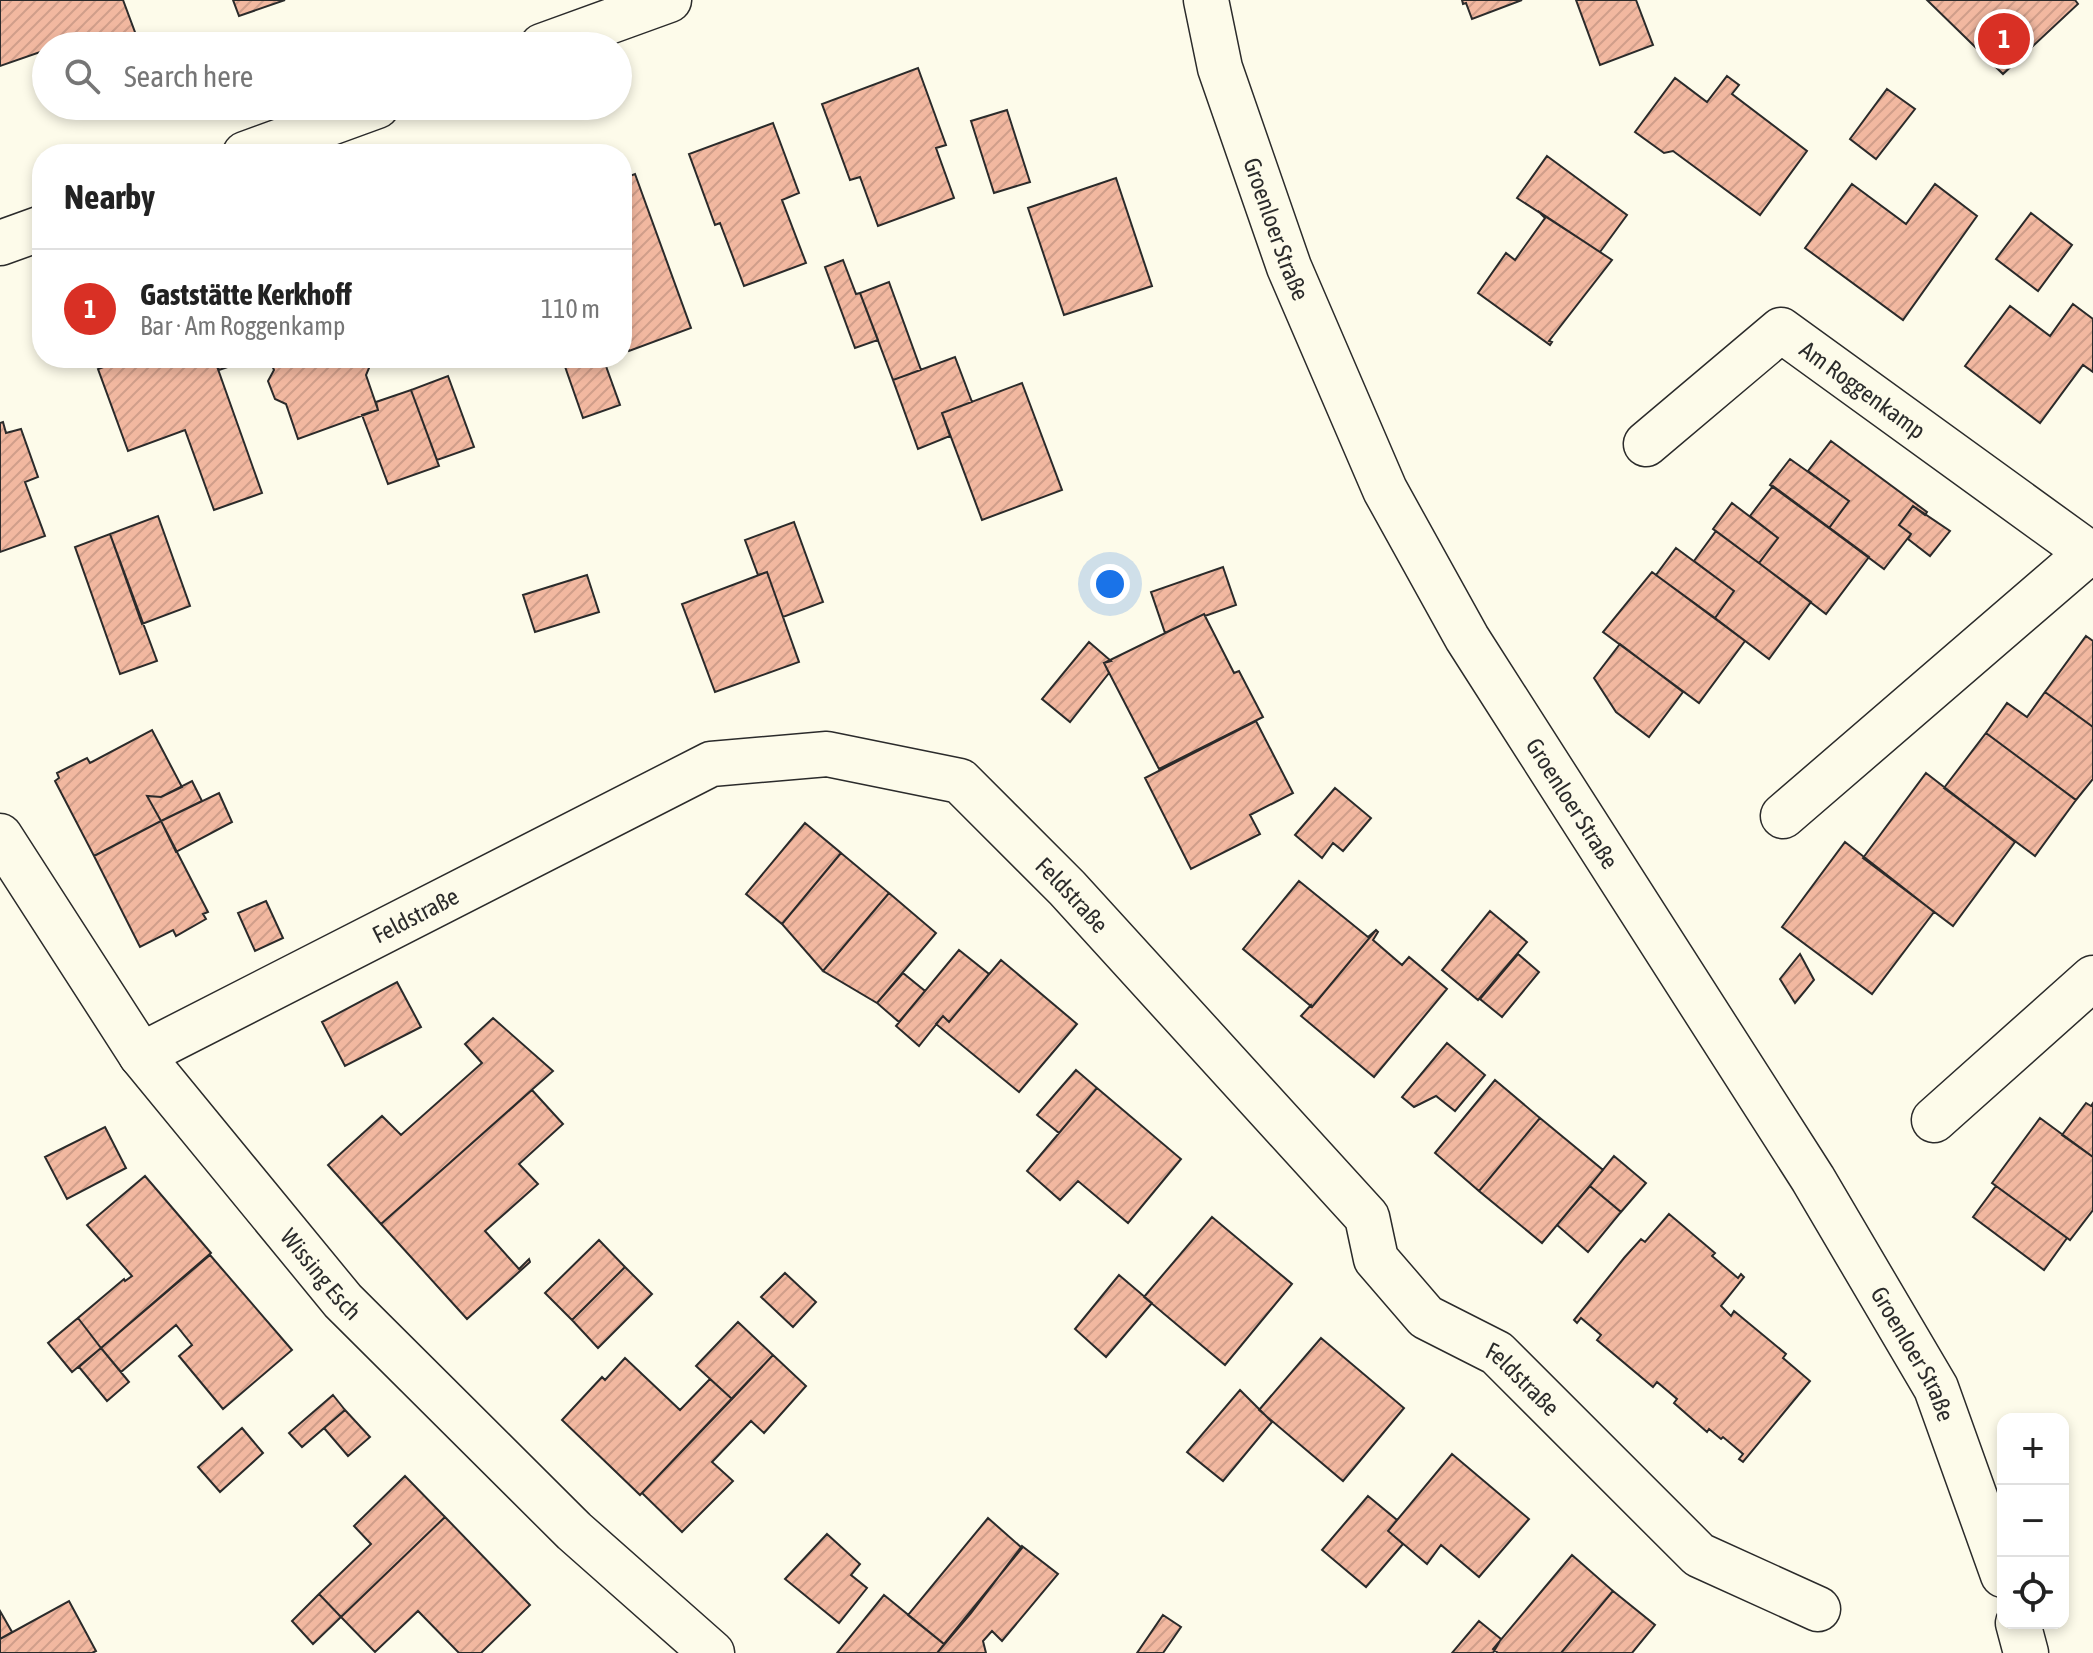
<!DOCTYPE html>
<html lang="en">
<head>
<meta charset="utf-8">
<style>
	:root { --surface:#fff; --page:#f2f2f2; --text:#222; --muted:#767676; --line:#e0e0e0; --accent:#d93025 }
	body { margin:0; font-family:"Asap Condensed",sans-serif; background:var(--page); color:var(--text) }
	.controls { position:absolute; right:24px; bottom:24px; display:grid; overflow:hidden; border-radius:16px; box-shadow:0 4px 12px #0003 }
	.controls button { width:72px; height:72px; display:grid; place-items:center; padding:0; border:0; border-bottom:2px solid var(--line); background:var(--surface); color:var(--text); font:40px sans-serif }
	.you { position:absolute; left:1110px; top:584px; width:28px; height:28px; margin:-20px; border:6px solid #fff; border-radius:50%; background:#1a73e8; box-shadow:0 0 0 12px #1a73e833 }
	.badge { display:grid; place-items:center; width:52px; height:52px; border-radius:50%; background:var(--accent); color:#fff; font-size:26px; font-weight:700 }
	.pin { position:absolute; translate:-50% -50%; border:4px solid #fff; box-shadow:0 2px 8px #0006 }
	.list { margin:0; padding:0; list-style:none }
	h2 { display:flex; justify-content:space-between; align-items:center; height:104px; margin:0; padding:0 32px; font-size:34px }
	h2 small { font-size:26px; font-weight:400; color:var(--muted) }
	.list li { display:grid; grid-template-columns:52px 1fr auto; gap:24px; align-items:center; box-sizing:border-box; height:120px; padding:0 32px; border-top:2px solid var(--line) }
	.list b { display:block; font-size:30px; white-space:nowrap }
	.list p { margin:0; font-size:26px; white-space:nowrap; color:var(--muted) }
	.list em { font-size:26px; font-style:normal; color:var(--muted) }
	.icon { flex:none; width:44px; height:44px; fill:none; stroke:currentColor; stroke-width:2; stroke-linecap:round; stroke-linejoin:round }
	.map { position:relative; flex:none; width:2093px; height:1653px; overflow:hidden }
	.search { position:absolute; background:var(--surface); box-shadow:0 4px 12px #0003; left:32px; top:32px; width:600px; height:88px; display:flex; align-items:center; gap:20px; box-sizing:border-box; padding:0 28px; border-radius:44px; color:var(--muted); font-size:30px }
	.panel { position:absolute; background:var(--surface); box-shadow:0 4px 12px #0003; left:32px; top:144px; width:600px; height:224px; border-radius:32px }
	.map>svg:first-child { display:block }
	.building { fill:url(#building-hatch); stroke:#2b2b2b; stroke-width:2 }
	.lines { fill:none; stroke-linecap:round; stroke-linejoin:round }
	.minor-casing { stroke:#2b2b2b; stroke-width:47 }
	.minor { stroke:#fdfbea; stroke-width:44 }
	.labels { text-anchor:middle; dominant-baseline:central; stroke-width:6; stroke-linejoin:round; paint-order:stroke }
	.street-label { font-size:24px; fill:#2b2b2b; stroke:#fdfbea }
</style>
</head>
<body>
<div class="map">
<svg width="2093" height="1653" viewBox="0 0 2093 1653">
	<defs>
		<pattern id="building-hatch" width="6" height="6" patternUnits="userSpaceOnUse" patternTransform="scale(2)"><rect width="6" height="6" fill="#f2b8a0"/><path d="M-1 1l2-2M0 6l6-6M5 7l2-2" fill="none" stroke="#d09e8a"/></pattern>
	</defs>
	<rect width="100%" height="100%" fill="#fdfbea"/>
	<path class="building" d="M0,0H123L139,43L131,46H46V50L0,66Z
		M233,0H285L239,16Z
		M1462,0H1522L1472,19L1466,3L1463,4Z
		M1576,0H1636L1653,45L1600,65Z
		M1927,0H2075L2078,4L2003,74Z
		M918,68L946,145L936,148L954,198L878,226L860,177L850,180L822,104Z
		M1727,76L1739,85L1732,94L1807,151L1760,215L1673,151L1664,153L1635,132L1675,78L1707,102Z
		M1887,89L1915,109L1876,159L1850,139Z
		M1007,110L1030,182L994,193L971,121Z
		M773,123L799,193L782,200L806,263L744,286L720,223L715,225L689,154Z
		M1547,156L1627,215L1600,252L1517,198Z
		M635,174L691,328L629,351L622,333V179Z
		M1116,178L1152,286L1064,315L1028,208Z
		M1852,184L1906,224L1935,184L1977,216L1903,320L1805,248Z
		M1538,211L1612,260L1549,341L1552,342L1550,345L1478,293L1506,253L1515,260L1545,218Z
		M2031,213L2072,245L2038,291L1996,259Z
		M843,260L856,294L860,293L878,340L855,348L825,267Z
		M889,282L921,370L893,380L860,293Z
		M2073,304L2093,319V372L2083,365L2040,423L1965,366L2010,306L2050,336Z
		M955,357L972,402L942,413L950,436L918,449L893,380Z
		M128,358H214L262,493L214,510L185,430L128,451L98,369Z
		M214,358H254L219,370Z
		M269,358H364L369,368L366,375L378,410L298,439L286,404L275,399L268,381L274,370Z
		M433,358H456L435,365Z
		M562,358H603L620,405L583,418Z
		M448,376L474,447L437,460L411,390Z
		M1022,383L1062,490L982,520L942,413Z
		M411,390L439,466L388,484L362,415L378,410L376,402Z
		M3,422L6,433L21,429L38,477L25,482L45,536L0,552V423Z
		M1831,441L1927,512L1925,515L1913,506L1899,525L1911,534L1884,569L1829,528L1849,501L1808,471Z
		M1790,459L1849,501L1829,528L1770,485Z
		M1773,486L1869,557L1826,614L1759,563L1778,538L1750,516Z
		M1732,503L1778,538L1759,563L1713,529Z
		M1913,506L1950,531L1930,556L1908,539L1911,534L1899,525Z
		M158,516L190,606L142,624L110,534Z
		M794,522L823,602L783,617L767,572L758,575L745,540Z
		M1716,531L1811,602L1769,659L1715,618L1734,591L1694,561Z
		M110,534L157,661L120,674L75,547Z
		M1676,548L1734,591L1715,618L1656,575Z
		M1223,567L1236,605L1205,616L1204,614L1165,633L1151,592Z
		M767,572L799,662L715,692L682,604Z
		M1652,572L1745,641L1699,703L1603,632Z
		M587,575L599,612L535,632L523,595Z
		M1204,614L1234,673L1239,671L1263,717L1159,769L1104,663Z
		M2086,636L2093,641V727L2045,692Z
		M1089,642L1111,661L1104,663L1109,673L1070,722L1042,699Z
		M1620,644L1683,692L1649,737L1616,712L1594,678Z
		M2045,692L2093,727V779L2076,800L1986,733L2007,703L2027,717Z
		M1256,721L1293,793L1250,815L1260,834L1191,869L1145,778Z
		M152,730L182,787L161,797L147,796L161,821L94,856L55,781L59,778L57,773L87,758L90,763Z
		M1986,733L2076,800L2035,856L1944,788Z
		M1926,773L2015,842L1953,926L1863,858Z
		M192,781L202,801L161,821L147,796L161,797Z
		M1335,788L1371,818L1343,851L1333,843L1322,858L1295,835Z
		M219,793L232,822L176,852L161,821Z
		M161,821L208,912L203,914L206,919L176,936L173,930L140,947L94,856Z
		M805,823L841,853L782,924L746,894Z
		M1845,842L1934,912L1872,994L1782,927Z
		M841,853L889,893L823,971L782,924Z
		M1299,881L1368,937L1376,930L1312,1007L1243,949Z
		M889,893L936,933L877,1003L823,971Z
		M266,901L283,938L255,951L238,913Z
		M1490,911L1527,942L1478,1000L1442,970Z
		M1376,930L1378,932L1373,940L1402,965L1409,957L1447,989L1374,1077L1301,1016L1311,1005L1312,1007Z
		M959,950L989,974L949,1022L943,1016L919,1046L896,1026Z
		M1518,954L1539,972L1502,1017L1480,999Z
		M1800,954L1814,980L1795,1003L1780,979Z
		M1001,960L1077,1024L1019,1092L936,1024L943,1016L949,1022Z
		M903,973L925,991L899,1022L877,1003Z
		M397,982L421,1027L345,1066L322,1022Z
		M493,1018L553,1071L381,1224L328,1165L382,1116L401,1135L482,1063L465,1044Z
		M1447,1043L1485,1075L1455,1111L1436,1096L1414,1107L1402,1097Z
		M1076,1070L1097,1088L1059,1133L1037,1115Z
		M1495,1080L1540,1118L1479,1191L1435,1153Z
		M1097,1088L1181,1159L1128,1223L1078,1181L1060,1200L1027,1171Z
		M532,1090L563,1124L519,1164L538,1184L485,1231L519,1269L529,1259L530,1262L467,1319L381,1224Z
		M2086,1103L2091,1106L2093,1103V1157L2062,1135Z
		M1540,1118L1603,1170L1542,1243L1479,1191Z
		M2040,1118L2093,1157V1210L2070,1240L1992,1183Z
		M105,1127L126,1168L67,1199L45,1157Z
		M1614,1156L1646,1183L1621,1212L1590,1186Z
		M145,1176L211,1253L101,1348L78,1318L124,1279L125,1281L132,1276L87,1225Z
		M1590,1186L1621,1212L1588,1252L1557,1225Z
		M1996,1186L2067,1238L2044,1270L1973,1217Z
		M1669,1214L1715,1253L1712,1256L1738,1278L1741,1274L1744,1277L1721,1306L1731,1316L1734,1311L1786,1354L1783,1358L1810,1381L1743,1462L1739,1459L1743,1454L1723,1437L1721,1439L1709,1429L1707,1432L1674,1403L1677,1399L1657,1382L1653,1387L1597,1340L1601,1335L1581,1318L1577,1323L1574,1320L1624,1258L1641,1239L1645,1242Z
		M1212,1217L1292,1284L1225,1365L1144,1297Z
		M599,1240L625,1267L572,1320L545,1293Z
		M210,1255L292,1350L223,1409L179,1356L192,1345L176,1325L121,1372L101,1348Z
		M625,1267L652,1294L598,1348L572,1320Z
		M785,1273L816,1302L793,1327L761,1297Z
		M1119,1275L1152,1303L1106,1357L1075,1329Z
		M78,1318L101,1348L72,1372L48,1343Z
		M738,1322L773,1355L732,1399L696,1366Z
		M1321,1338L1404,1408L1343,1481L1259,1410Z
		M101,1348L129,1382L107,1401L79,1367Z
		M773,1355L806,1386L764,1433L751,1421L712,1462L733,1481L682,1532L642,1493Z
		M625,1358L680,1410L710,1379L732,1399L640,1495L562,1420L602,1377L605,1380Z
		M1240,1390L1272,1422L1223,1481L1187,1452Z
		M333,1395L345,1410L302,1447L289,1433Z
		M345,1410L370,1437L348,1456L324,1428Z
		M242,1428L263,1453L220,1492L198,1467Z
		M1452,1454L1529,1519L1479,1577L1441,1545L1427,1564L1388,1531Z
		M405,1476L445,1517L341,1617L319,1594L371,1544L354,1526Z
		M1368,1496L1397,1520L1388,1531L1403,1544L1366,1587L1322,1550Z
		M445,1517L530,1605L481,1653H459L418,1611L375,1652L341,1617Z
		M988,1518L1022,1548L944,1644L908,1615Z
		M827,1534L860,1564L851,1575L867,1588L839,1623L785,1579Z
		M1022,1546L1058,1574L1002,1641L992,1631L983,1641L986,1653H937L971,1613Z
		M1572,1555L1613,1591L1561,1653H1498L1493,1649Z
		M1613,1591L1655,1625L1632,1653H1561Z
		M319,1594L341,1617L313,1644L292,1621Z
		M884,1595L944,1644L937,1653H837Z
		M69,1601L96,1651L92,1653H0V1639Z
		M0,1611L12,1632L0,1639Z
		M1163,1615L1181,1627L1163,1653H1137Z
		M1479,1621L1501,1639L1493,1653H1452Z"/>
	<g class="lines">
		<defs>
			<g id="minor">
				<path id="s1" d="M1206,0L1220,68L1289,267L1385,490L1467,638L1813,1179L1936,1388L2003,1575"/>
				<path d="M542,46L669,0"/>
				<path d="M245,154L377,106"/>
				<path d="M0,243L42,228"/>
				<path id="s2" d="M1646,444L1781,330L2093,556"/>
				<path d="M1783,816L2088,553"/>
				<path id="s3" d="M0,836L141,1055L343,1301L574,1531L712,1653"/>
				<path id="s4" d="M141,1055L711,764L827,754L960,781L1067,888L1367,1217L1376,1259L1426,1317L1497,1353L1699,1555L1818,1609"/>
				<path d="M1934,1120L2093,978"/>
				<path d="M2018,1623L2026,1653"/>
			</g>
		</defs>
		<use href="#minor" class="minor-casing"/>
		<use href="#minor" class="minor"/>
	</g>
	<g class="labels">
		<g class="street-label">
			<text stroke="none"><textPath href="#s1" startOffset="240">Groenloer Straße</textPath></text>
			<text stroke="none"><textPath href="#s2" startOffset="278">Am Roggenkamp</textPath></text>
			<text stroke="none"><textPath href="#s1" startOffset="888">Groenloer Straße</textPath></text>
			<text stroke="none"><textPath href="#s4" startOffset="1052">Feldstraße</textPath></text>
			<text stroke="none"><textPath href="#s4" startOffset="308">Feldstraße</textPath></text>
			<text stroke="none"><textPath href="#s3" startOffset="544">Wissing Esch</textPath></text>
			<text stroke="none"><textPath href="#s1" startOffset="1536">Groenloer Straße</textPath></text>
			<text stroke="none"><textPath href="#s4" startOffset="1724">Feldstraße</textPath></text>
		</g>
	</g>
</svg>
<div class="controls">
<button>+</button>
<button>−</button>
<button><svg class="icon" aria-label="locate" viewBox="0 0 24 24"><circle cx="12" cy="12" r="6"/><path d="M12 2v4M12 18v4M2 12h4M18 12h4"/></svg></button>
</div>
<div class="you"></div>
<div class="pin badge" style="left:2004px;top:39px">1</div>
<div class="search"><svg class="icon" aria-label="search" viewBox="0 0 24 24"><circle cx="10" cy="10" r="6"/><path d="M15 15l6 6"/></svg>Search here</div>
<section class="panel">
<h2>Nearby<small></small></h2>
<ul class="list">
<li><span class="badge">1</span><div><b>Gaststätte Kerkhoff</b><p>Bar · Am Roggenkamp</p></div><em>110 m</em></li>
</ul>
</section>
</div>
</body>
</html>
